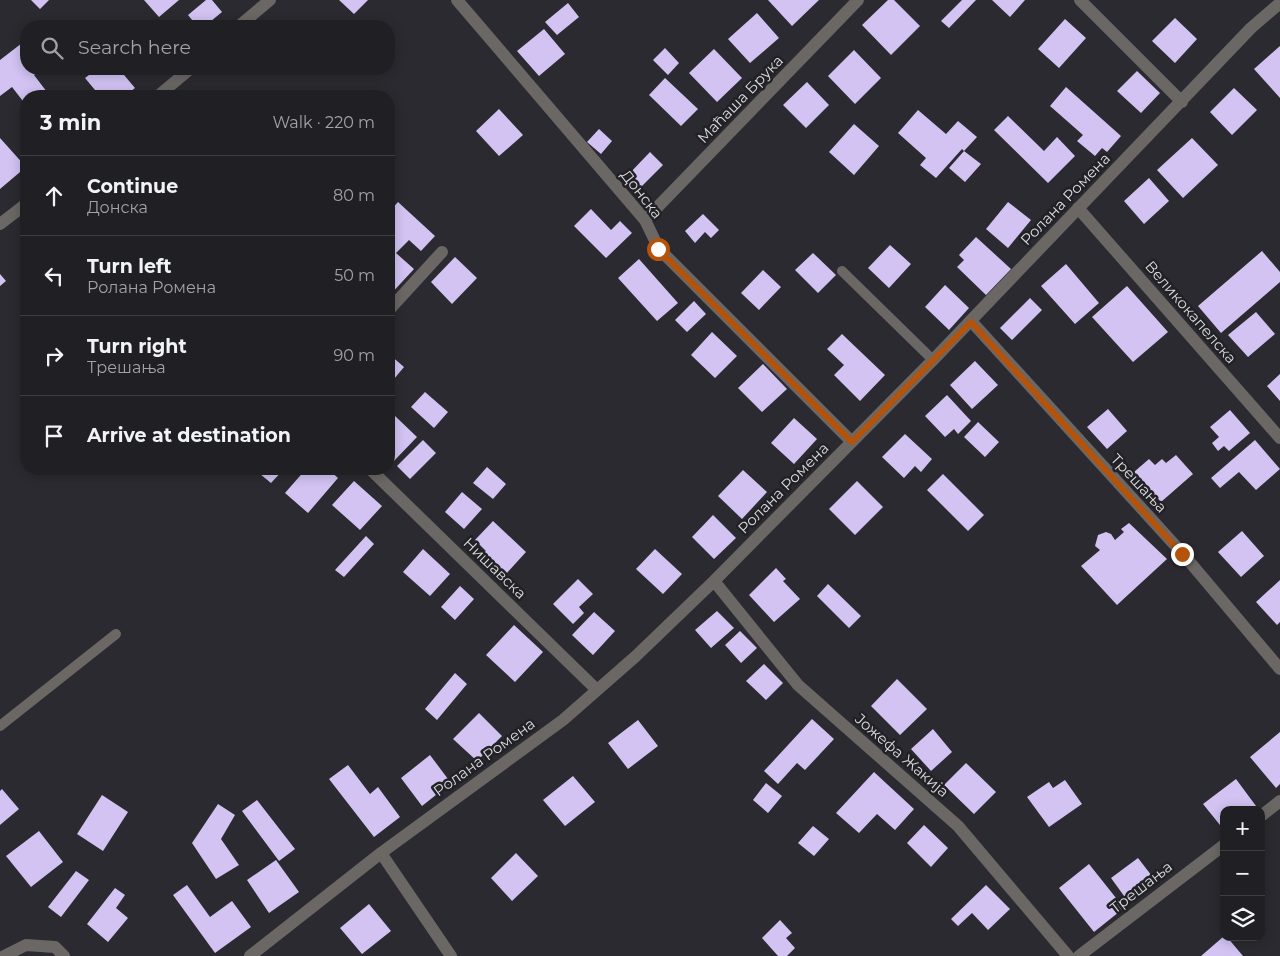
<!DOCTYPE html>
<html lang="en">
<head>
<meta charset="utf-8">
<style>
	:root { --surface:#202024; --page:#2d2d31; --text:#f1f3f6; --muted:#a2a3a6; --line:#3d3e41 }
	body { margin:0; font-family:Montserrat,sans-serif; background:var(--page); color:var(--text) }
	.controls { position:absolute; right:15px; bottom:15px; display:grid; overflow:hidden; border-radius:10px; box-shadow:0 2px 12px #0003 }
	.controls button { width:45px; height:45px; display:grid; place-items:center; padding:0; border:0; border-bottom:1px solid var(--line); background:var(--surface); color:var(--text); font:25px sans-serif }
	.stop { position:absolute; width:15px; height:15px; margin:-11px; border:4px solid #b45309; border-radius:50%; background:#fff }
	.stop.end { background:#b45309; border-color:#fff; box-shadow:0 1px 5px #0008 }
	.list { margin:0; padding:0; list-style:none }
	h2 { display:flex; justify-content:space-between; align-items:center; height:65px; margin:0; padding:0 20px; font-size:21px }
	h2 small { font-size:16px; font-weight:400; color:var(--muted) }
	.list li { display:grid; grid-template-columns:32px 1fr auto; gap:15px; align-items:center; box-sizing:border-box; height:80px; padding:0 20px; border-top:1px solid var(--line) }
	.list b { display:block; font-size:19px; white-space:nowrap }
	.list p { margin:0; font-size:16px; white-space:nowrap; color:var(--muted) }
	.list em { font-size:16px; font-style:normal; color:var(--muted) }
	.icon { flex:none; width:28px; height:28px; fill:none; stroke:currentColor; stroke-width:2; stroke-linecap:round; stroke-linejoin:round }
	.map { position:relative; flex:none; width:1280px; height:956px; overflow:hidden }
	.search { position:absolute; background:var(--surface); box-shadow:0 2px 12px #0003; left:20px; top:20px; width:375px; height:55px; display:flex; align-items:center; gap:12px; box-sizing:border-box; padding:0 18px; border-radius:20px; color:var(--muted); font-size:19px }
	.panel { position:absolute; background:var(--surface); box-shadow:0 2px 12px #0003; left:20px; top:90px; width:375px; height:385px; border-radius:20px }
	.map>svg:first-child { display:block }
	.building { fill:#d2c3f3 }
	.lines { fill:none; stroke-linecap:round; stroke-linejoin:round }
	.lane { stroke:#6a6765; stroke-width:10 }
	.street { stroke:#6a6765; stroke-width:12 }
	.route { stroke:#b45309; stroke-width:6 }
	.labels { text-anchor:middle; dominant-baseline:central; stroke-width:5; stroke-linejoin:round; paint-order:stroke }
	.street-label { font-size:15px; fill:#dbdade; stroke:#212126 }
</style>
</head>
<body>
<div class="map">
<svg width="1280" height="956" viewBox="0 0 1280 956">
	<rect width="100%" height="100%" fill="#2b2a30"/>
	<path class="building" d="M31,0H49L40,9Z
		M144,0H179L159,17Z
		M206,0H212L222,12L205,26H197L188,15Z
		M339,0H368L354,14Z
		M768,0H819L792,26Z
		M888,0H894L920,26L891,55L862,25Z
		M962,0H976L949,28L941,21Z
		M992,0H1025L1010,17Z
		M568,3L579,17L557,35L545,22Z
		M757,13L779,38L750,63L728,39Z
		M1175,18L1197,39L1175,63L1152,41Z
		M1065,19L1086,38L1059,68L1038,49Z
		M544,29L565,54L539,76L517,51Z
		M26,40V69H42L34,75L50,96H26V105L12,87L0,96V60Z
		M1280,46V98L1254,69Z
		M665,48L679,63L668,75L653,60Z
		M714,49L742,78L717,102L689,73Z
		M854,50L881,78L855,104L828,76Z
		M97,69H119L135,88L125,96H100L85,78Z
		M1137,71L1160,93L1141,113L1117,91Z
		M665,78L698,109L681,126L649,95Z
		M807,82L829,105L806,128L783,105Z
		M1066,87L1121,136L1107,152L1102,148L1095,156L1077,141L1083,135L1050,106Z
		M1234,88L1257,110L1232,135L1210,112Z
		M499,109L523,135L499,156L476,131Z
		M918,110L946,134L958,121L977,137L964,151L962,149L936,178L920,165L926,158L898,133Z
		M1008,116L1044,151L1057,137L1075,156L1048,183L994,130Z
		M854,124L879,146L854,175L829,152Z
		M599,129L612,141L601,154L587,142Z
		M0,138L26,167L0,189Z
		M1192,138L1218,165L1183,198L1157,170Z
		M964,151L981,164L965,182L949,168Z
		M650,152L663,165L640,188L628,175Z
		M1149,178L1169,201L1144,224L1124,201Z
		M398,202L435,236L421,251L409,240L396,253L414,269L389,296V212Z
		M1008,202L1031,220L1008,248L986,229Z
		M591,209L611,230L620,221L632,233L606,258L574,226Z
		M703,214L719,230L711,238L705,232L695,243L685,231Z
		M976,237L1011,269L986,295L957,267L964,260L959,255Z
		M890,245L911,264L889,288L868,268Z
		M1262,251L1280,272V282L1221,333L1198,306Z
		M813,253L836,275L818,293L795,270Z
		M455,257L477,278L452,304L431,282Z
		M639,259L678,303L657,321L618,278Z
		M1066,264L1099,303L1075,324L1041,286Z
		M763,270L781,287L759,310L741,293Z
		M0,274L6,281L0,286Z
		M945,285L969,308L949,330L925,307Z
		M1127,286L1168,332L1133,362L1092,317Z
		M1030,298L1042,310L1012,340L1000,328Z
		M694,301L706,314L687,332L675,320Z
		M1256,312L1275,334L1248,357L1228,335Z
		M712,332L737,356L715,378L691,355Z
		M842,334L885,375L860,401L834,375L844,365L827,349Z
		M389,354L404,367L389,385Z
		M975,361L998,385L972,409L950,385Z
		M763,364L787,389L762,412L738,388Z
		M1280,374V401L1267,386Z
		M425,392L448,412L434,428L411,407Z
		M947,395L971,421L958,434L954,429L945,437L925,416Z
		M1108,409L1127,431L1107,449L1087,427Z
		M1230,410L1250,433L1229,451L1224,446L1218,451L1212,443L1219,437L1210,427Z
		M395,416L417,437L392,463L389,460V422Z
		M794,418L817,439L794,464L771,443Z
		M978,422L999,442L985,457L964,437Z
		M905,434L932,459L921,472L915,466L904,478L882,457Z
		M423,440L436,453L410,479L397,466Z
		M1255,440L1280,469L1256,490L1239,472L1220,488L1211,478Z
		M1176,455L1193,474L1161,502L1134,472L1149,459L1155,465L1162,459L1166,463Z
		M487,467L506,484L493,499L473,483Z
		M254,469H284L271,483Z
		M306,469H328L338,478L308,513L285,493Z
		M743,470L767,492L742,519L718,496Z
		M943,474L984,515L968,531L927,490Z
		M354,481L382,506L360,530L332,505Z
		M857,481L883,507L855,535L829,509Z
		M462,492L482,509L464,529L445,512Z
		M713,515L736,538L714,559L692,537Z
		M493,521L526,552L506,574L483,553L486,551L475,540Z
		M1129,523L1167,559L1117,605L1081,566L1100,550L1095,546L1098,535L1106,532L1111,534L1115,540L1124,532L1121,529Z
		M1242,531L1264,556L1241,577L1218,552Z
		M366,536L374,544L344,577L335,570Z
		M423,549L450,574L430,596L403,572Z
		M655,549L682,574L663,594L636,569Z
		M776,568L786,579L783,581L800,599L774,622L749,595Z
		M578,579L593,594L579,607L584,613L573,624L553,604Z
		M1280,580V622L1277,625L1256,602Z
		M828,584L861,616L849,628L817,596Z
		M460,586L474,599L455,620L441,607Z
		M717,611L734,628L711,648L695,630Z
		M594,612L615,631L593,655L572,635Z
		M514,625L543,652L515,682L486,655Z
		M740,631L757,648L741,663L725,645Z
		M764,664L783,683L766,700L746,681Z
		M455,673L467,684L437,720L425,709Z
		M897,679L927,709L900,735L871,706Z
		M479,713L502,736L477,761L453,739Z
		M812,719L834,739L805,770L797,763L778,784L764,771Z
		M638,720L658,746L628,769L608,743Z
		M933,729L952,752L931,771L911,749Z
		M1280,732V784L1276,788L1250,757Z
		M430,755L451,783L422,806L401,778Z
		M966,763L996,792L974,814L944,785Z
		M348,765L370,794L378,787L400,817L374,837L329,779Z
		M874,772L914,809L895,830L877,814L859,833L836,813Z
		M573,776L595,802L565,826L543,800Z
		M1236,779L1256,806L1251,810H1224V830L1203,804Z
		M1065,780L1082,804L1049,827L1027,797L1049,782L1053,788Z
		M766,783L782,796L768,813L753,800Z
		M2,789L19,809L0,825V791Z
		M102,795L128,812L103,851L77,834Z
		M257,800L295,849L279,861L242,811Z
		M218,804L235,815L221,839L239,865L216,879L192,843Z
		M924,825L948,848L931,867L907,843Z
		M813,826L829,839L814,856L798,843Z
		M39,831L63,862L31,887L6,856Z
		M516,853L538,876L512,901L491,878Z
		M1138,858L1155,880L1127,900L1111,878Z
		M276,860L299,892L269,913L247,880Z
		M1089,864L1124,908L1094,932L1059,888Z
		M76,871L89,880L61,917L48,907Z
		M187,885L210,917L232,901L251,927L215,953L173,895Z
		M986,885L1010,909L988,930L972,913L958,926L951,919Z
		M115,888L125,895L116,908L128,918L108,942L87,924Z
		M369,904L391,931L362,954L340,928Z
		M780,920L792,933L786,938L795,948L787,956H778L762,938Z
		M1223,937H1227L1243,956H1201Z"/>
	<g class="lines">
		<path class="lane" d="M842,271L933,360
			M0,726L116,634"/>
		<path class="street" d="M457,0L645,220L659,249L852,442
			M1080,0L1182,102
			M239,26L270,0
			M158,96L190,69
			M1078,208L1280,438
			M645,220L858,0
			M0,224L26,204
			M389,310L442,252
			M971,321L1183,554L1280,669
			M370,469L597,690
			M714,581L798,685L958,826L1068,956
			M1261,816L1280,801
			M381,853L451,956
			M4,956L26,945L55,947L64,956
			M250,956L381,853L563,720L636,656L714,581L933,360L1251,28L1280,3
			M1079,956L1224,845"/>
	</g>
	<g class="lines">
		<path class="route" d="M658,249L852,442L971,322L1182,554"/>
	</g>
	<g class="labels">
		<g class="street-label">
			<text transform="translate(740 99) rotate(-46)">Маћаша Брука</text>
			<text transform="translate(642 194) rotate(52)">Донска</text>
			<text transform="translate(1065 199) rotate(-46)">Ролана Ромена</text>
			<text transform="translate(1191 312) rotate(49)">Великокапелска</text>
			<text transform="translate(1139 483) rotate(47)">Трешања</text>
			<text transform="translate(783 488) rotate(-45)">Ролана Ромена</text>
			<text transform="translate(495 568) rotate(44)">Нишавска</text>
			<text transform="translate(902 755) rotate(41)">Јожефа Жакија</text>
			<text transform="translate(484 757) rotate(-36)">Ролана Ромена</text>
			<text transform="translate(1141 887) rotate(-38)">Трешања</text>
		</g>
	</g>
</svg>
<div class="controls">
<button>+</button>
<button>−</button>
<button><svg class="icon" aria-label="layers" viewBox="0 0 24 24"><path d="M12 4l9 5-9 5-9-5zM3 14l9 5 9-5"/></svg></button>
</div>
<div class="stop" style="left:658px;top:249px"></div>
<div class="stop end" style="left:1182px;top:554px"></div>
<div class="search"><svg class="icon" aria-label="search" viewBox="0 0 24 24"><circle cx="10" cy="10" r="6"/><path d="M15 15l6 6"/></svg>Search here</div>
<section class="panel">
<h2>3 min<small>Walk · 220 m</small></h2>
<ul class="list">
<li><svg class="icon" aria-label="ahead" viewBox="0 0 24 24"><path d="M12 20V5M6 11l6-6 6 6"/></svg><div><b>Continue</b><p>Донска</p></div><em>80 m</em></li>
<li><svg class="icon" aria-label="left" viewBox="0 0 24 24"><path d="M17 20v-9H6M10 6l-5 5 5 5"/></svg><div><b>Turn left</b><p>Ролана Ромена</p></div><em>50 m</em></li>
<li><svg class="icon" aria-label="right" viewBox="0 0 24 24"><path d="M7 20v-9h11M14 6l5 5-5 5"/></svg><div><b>Turn right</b><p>Трешања</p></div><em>90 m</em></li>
<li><svg class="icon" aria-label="arrive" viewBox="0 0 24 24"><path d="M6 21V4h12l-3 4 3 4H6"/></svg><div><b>Arrive at destination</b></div></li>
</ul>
</section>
</div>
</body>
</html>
